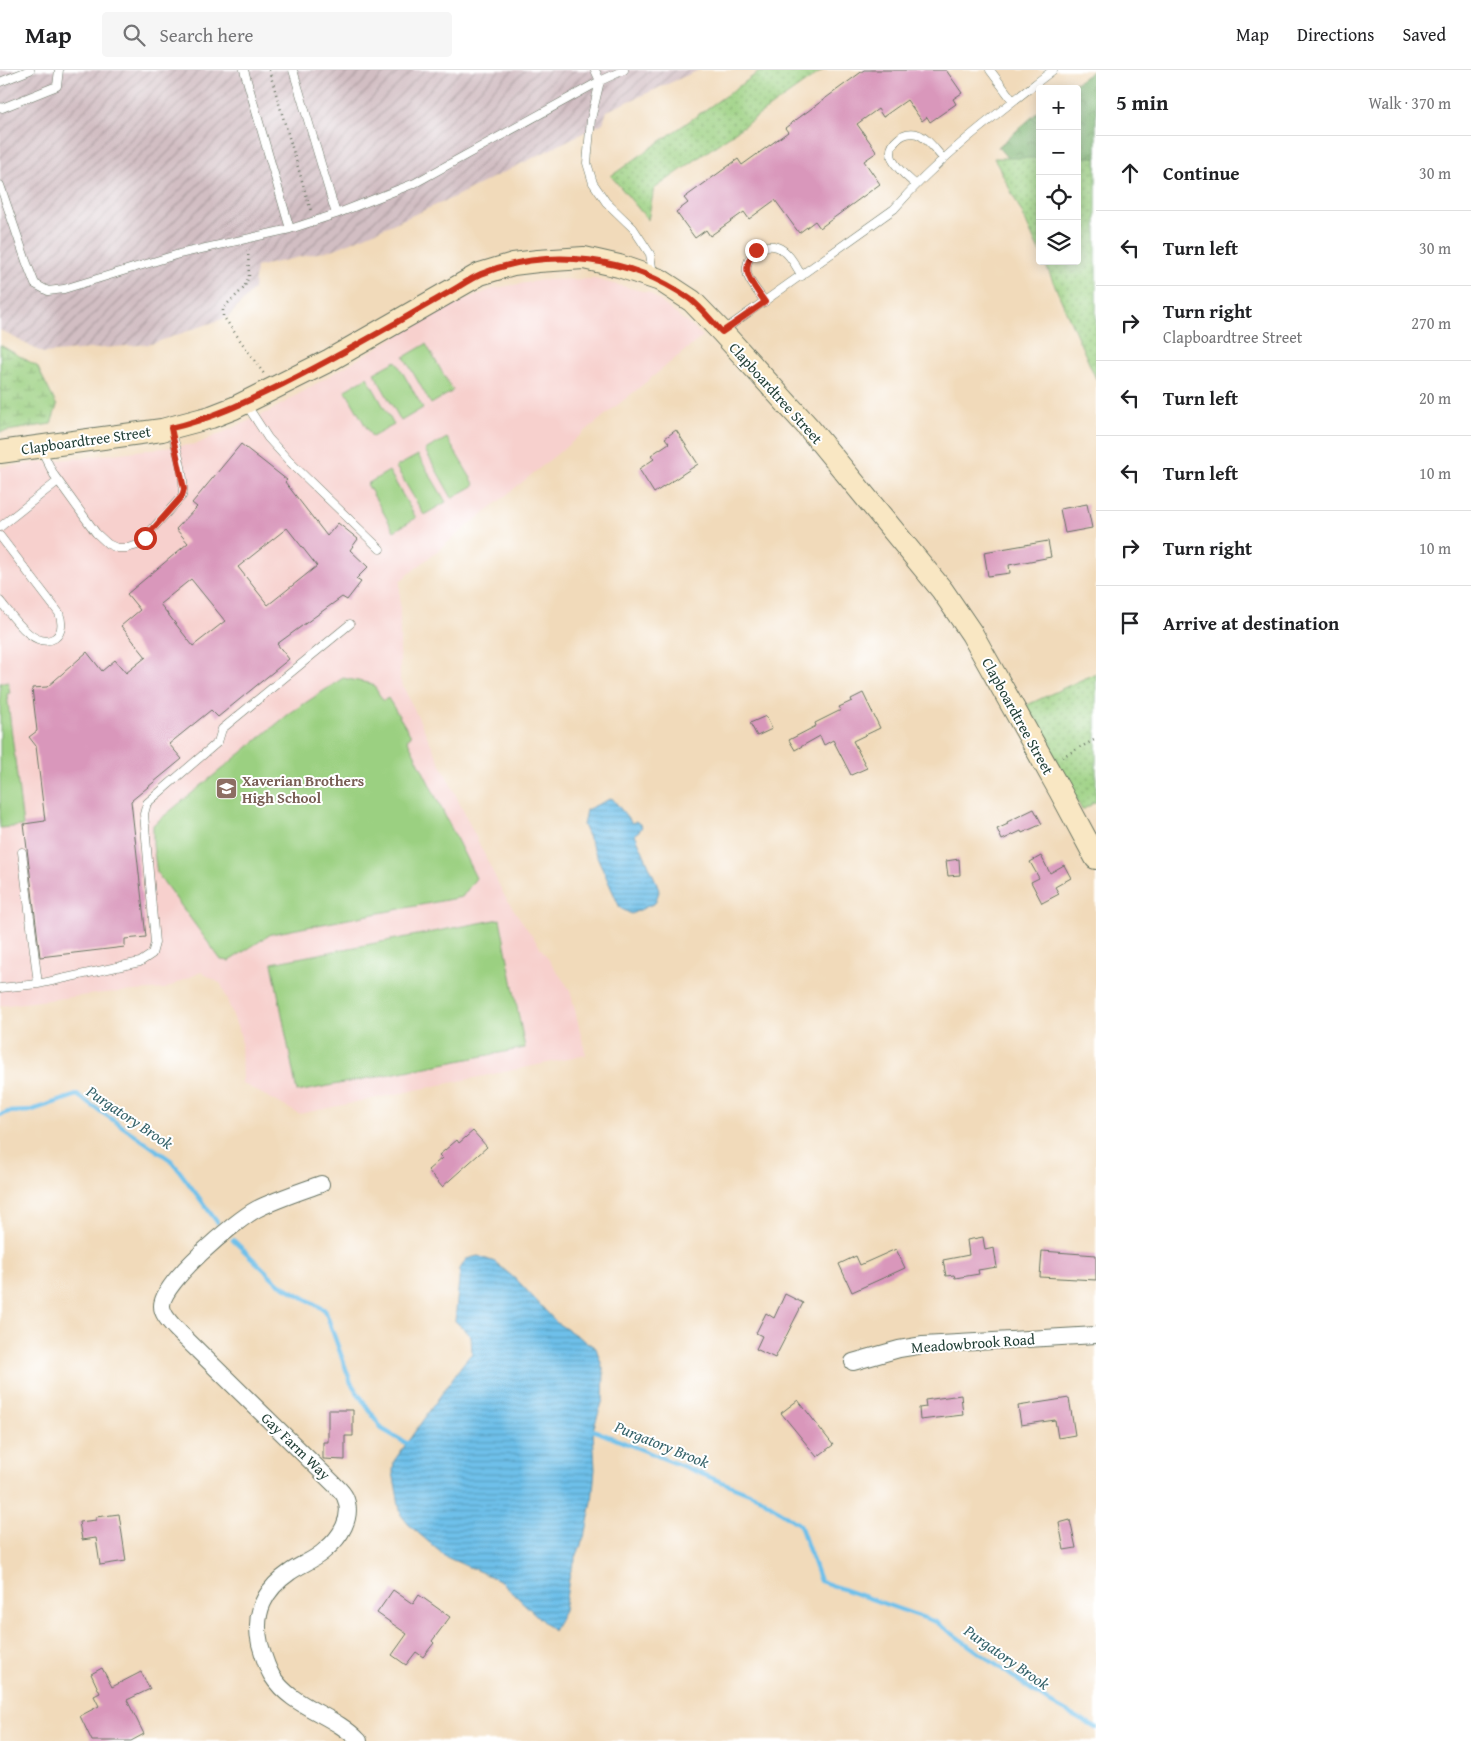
<!DOCTYPE html>
<html lang="en">
<head>
<meta charset="utf-8">
<style>
	:root { --surface:#fff; --page:#f6f6f6; --text:#202124; --muted:#757577; --line:#e0e0e0 }
	body { margin:0; font-family:"Gentium Book Plus",serif; background:var(--page); color:var(--text) }
	.controls { position:absolute; right:15px; top:15px; display:grid; overflow:hidden; border-radius:5px; box-shadow:0 2px 12px #0003 }
	.controls button { width:45px; height:45px; display:grid; place-items:center; padding:0; border:0; border-bottom:1px solid var(--line); background:var(--surface); color:var(--text); font:25px sans-serif }
	.stop { position:absolute; width:15px; height:15px; margin:-11px; border:4px solid #c8321e; border-radius:50%; background:#fff }
	.stop.end { background:#c8321e; border-color:#fff; box-shadow:0 1px 5px #0008 }
	.list { margin:0; padding:0; list-style:none }
	h2 { display:flex; justify-content:space-between; align-items:center; height:65px; margin:0; padding:0 20px; font-size:21px }
	h2 small { font-size:16px; font-weight:400; color:var(--muted) }
	.list li { display:grid; grid-template-columns:32px 1fr auto; gap:15px; align-items:center; box-sizing:border-box; height:75px; padding:0 20px; border-top:1px solid var(--line) }
	.list b { display:block; font-size:19px; white-space:nowrap }
	.list p { margin:0; font-size:16px; white-space:nowrap; color:var(--muted) }
	.list em { font-size:16px; font-style:normal; color:var(--muted) }
	.icon { flex:none; width:28px; height:28px; fill:none; stroke:currentColor; stroke-width:2; stroke-linecap:round; stroke-linejoin:round }
	.map { position:relative; flex:none; width:1096px; height:1671px; overflow:hidden }
	header { display:flex; align-items:center; gap:30px; box-sizing:border-box; height:70px; padding:0 25px; background:var(--surface); border-bottom:1px solid var(--line) }
	header strong { font-size:24px }
	nav { display:flex; gap:28px; margin-inline-start:auto; font-size:18px }
	.search { width:350px; height:45px; background:var(--page); display:flex; align-items:center; gap:12px; box-sizing:border-box; padding:0 18px; border-radius:5px; color:var(--muted); font-size:19px }
	main { display:flex }
	aside { flex:1; background:var(--surface) }
	.map>svg:first-child { display:block }
	.built { fill:#f7d0cd }
	.industrial { fill:url(#industrial-furrows) }
	.forest { fill:url(#forest-crowns); stroke:#4e7852 }
	.wetland { fill:url(#wetland-marsh); stroke:#5d865a }
	.park { fill:url(#park-dots); stroke:#5d865a }
	.pitch { fill:#9bd081; stroke:#5d865a }
	.water { fill:url(#water-rules); stroke:#467e8f }
	.lines { fill:none; stroke-linecap:round; stroke-linejoin:round }
	.stream { stroke:#6ec0ea; stroke-width:4.5 }
	.building { fill:#d997bb; fill-rule:evenodd }
	.service-casing { stroke:#687463; stroke-width:9 }
	.minor-casing { stroke:#687463; stroke-width:18 }
	.secondary-casing { stroke:#687463; stroke-width:24 }
	.path { stroke:#687463; stroke-width:2.5; stroke-dasharray:1 4; stroke-linecap:butt }
	.service { stroke:#fff; stroke-width:8 }
	.minor { stroke:#fff; stroke-width:16 }
	.secondary { stroke:#f9e7c3; stroke-width:22 }
	.route { stroke:#c8321e; stroke-width:6 }
	.labels { text-anchor:middle; dominant-baseline:central; stroke-width:4; stroke-linejoin:round; paint-order:stroke }
	.street-label { font-size:15px; fill:#1f3d34; stroke:#fff }
	.education-label { font-size:15px; font-weight:bold; fill:#785e54; stroke:#fff; text-anchor:start }
	.water-label { font-size:16px; font-style:italic; fill:#37646b; stroke:#fff }
</style>
</head>
<body>
<header>
<strong>Map</strong>
<div class="search"><svg class="icon" aria-label="search" viewBox="0 0 24 24"><circle cx="10" cy="10" r="6"/><path d="M15 15l6 6"/></svg>Search here</div>
<nav><a>Map</a><a>Directions</a><a>Saved</a></nav>
</header>
<main>
<div class="map">
<svg width="1096" height="1671" viewBox="0 0 1096 1671">
	<defs>
		<pattern id="industrial-furrows" width="10" height="10" patternUnits="userSpaceOnUse" patternTransform="scale(1.25)"><rect width="10" height="10" fill="#d2bec3"/><path d="M-1 1l2-2M0 10L10 0M9 11l2-2" fill="none" stroke="#aa9c9f"/></pattern>
		<pattern id="forest-crowns" width="20" height="18" patternUnits="userSpaceOnUse" patternTransform="scale(1.25)"><rect width="20" height="18" fill="#7cb26f"/><path d="M2 6a3 3 0 1 1 6 0M12 15a3 3 0 1 1 6 0" fill="none" stroke="#65925c"/></pattern>
		<pattern id="wetland-marsh" width="20" height="14" patternUnits="userSpaceOnUse" patternTransform="scale(1.25)"><rect width="20" height="14" fill="#9bd081"/><path d="M1 5h8M5 5V1M11 12h8M15 12V8" fill="none" stroke="#7eaa6a"/></pattern>
		<pattern id="park-dots" width="8" height="8" patternUnits="userSpaceOnUse" patternTransform="scale(1.25)"><rect width="8" height="8" fill="#9bd081"/><path d="M2 2h.1M6 6h.1" fill="none" stroke="#7eaa6a" stroke-width="1.8" stroke-linecap="round"/></pattern>
		<pattern id="water-rules" width="6" height="5" patternUnits="userSpaceOnUse" patternTransform="scale(1.25)"><rect width="6" height="5" fill="#6ec0ea"/><path d="M0 2.5h6" fill="none" stroke="#5a9dbe"/></pattern>
	</defs>
	<rect width="100%" height="100%" fill="#fff"/>
	<filter id="ink" filterUnits="userSpaceOnUse"><feTurbulence type="fractalNoise" baseFrequency=".02" numOctaves="2"/><feDisplacementMap in="SourceGraphic" scale="10" xChannelSelector="R" yChannelSelector="G"/><feConvolveMatrix kernelMatrix="1 2 1 2 8 2 1 2 1" color-interpolation-filters="sRGB"/></filter>
	<filter id="wash" filterUnits="userSpaceOnUse"><feTurbulence type="fractalNoise" baseFrequency=".0096" numOctaves="4" result="noise"/><feDisplacementMap in="SourceGraphic" scale="20" xChannelSelector="R" yChannelSelector="G"/><feGaussianBlur stdDeviation="1.12" result="paint"/><feColorMatrix in="noise" values="0 0 0 0 0 0 0 0 0 0 0 0 0 0 0 0 0 1.4 0 .05"/><feComposite in="paint" operator="in"/></filter>
	<g filter="url(#wash)">
		<rect width="100%" height="100%" fill="#f1daba"/>
		<path class="built" d="M594,209L650,223L703,266L400,511V610L505,827L570,920L586,985L299,1044L242,1013L241,967L221,914L201,902L165,919L104,923L0,936V397L197,374L270,341L449,235L496,218L543,210Z"/>
		<path class="industrial" d="M0,0H699L607,41L603,53L450,129L335,179L256,197L254,219L228,247L151,274L43,283L0,260Z"/>
		<path class="forest" d="M1094,0H1096V98H1077V19H1067Z
			M1040,40V97H1015L998,77Z"/>
		<path class="wetland" d="M0,275L37,296L57,336L51,354L0,362Z"/>
		<path class="park" d="M762,0H823L654,119L648,150L611,106Z
			M1077,87H1096V309L1044,191H1077Z
			M994,88H1040V183L1022,143Z
			M1096,603V732L1082,740L1025,636Z"/>
		<path class="pitch" d="M426,274L453,321L431,334L404,287Z
			M396,291L423,338L401,351L374,303Z
			M367,307L394,355L372,367L345,320Z
			M447,368L475,415L452,428L425,380Z
			M418,385L446,432L424,445L396,397Z
			M389,401L416,448L394,461L367,414Z
			M343,608L373,614L383,631L388,628L411,666L407,669L476,808L462,827L271,864L229,891L221,890L157,803L153,775V755L290,643Z
			M8,612L10,623L7,624L23,756L0,758V613Z
			M500,849L525,978L297,1022L272,893Z"/>
		<path class="water" d="M612,728L632,753L636,751L642,756L640,760L635,764L658,816L659,822L655,833L631,844L620,838L583,755L586,740Z
			M478,1186L495,1192L519,1212L557,1253L596,1278L604,1302L603,1330L593,1360L595,1399L592,1432L586,1462L570,1503L564,1541L553,1561L499,1510L446,1487L409,1455L401,1445L393,1402L394,1391L462,1295L472,1283L471,1266L455,1251L460,1199L466,1189Z"/>
		<g class="lines">
			<path class="stream" d="M0,1045L8,1042L29,1041L77,1025L172,1091L217,1152
				M233,1170L278,1213L325,1240L351,1313L382,1359L406,1373H410
				M588,1360H593L759,1427L800,1455L820,1511L936,1552L1050,1633L1096,1658"/>
		</g>
		<g id="blocks">
			<path class="building" d="M864,0H946L962,23L953,29L956,34L930,52L927,47L922,51L907,30L883,47L878,39L857,54L877,82L864,91L880,114L820,158L815,151L799,163L775,130L749,149L744,142L710,166L706,160L695,168L676,142L688,133L684,128L738,89L742,95L788,62L785,58Z
				M676,360L698,394L654,423L639,399L654,389L651,385L669,373L665,368Z
				M241,374L287,410L285,412L327,466L338,453L358,469L350,480L368,497L356,509L361,512L347,530L342,527L277,574L289,589L218,647L211,640L169,674L182,689L131,731L146,867L125,869V877L40,887L24,754L45,751L36,676L29,667L37,661L32,618L47,617L87,582L102,601L115,590L126,603L146,587L121,556L140,540L127,524L188,473L176,459L197,437L192,433ZM287,458L317,496L268,535L238,497ZM191,509L225,551L193,576L160,534Z
				M1087,434L1092,458L1065,463L1060,439Z
				M1048,471L1051,487L1009,495L1010,503L988,506L984,482Z
				M863,623L880,658L853,671L867,698L851,705L833,670L824,675L820,666L795,680L789,670L816,656L815,653L841,640L839,637L852,631L851,629Z
				M766,646L772,659L757,666L750,653Z
				M1034,739L1042,754L1022,763L1021,761L1002,770L997,759L1008,754L1007,752Z
				M1041,786L1050,803L1064,795L1071,808L1055,817L1059,824L1042,833L1031,812L1039,808L1030,792Z
				M959,789L960,805L948,806L946,791Z
				M473,1061L487,1077L442,1117L428,1100L442,1088L439,1085L457,1070L459,1073Z
				M983,1167L985,1180L994,1178L997,1197L978,1200L979,1204L955,1208L954,1205L946,1206L943,1190L969,1185L967,1170Z
				M896,1179L905,1198L852,1222L839,1194L856,1186L860,1195Z
				M1042,1181L1096,1185V1210L1040,1207Z
				M785,1224L803,1233L775,1288L756,1279L762,1266L756,1263L766,1243L774,1248Z
				M961,1325L963,1345L920,1350L919,1338L926,1337L925,1330Z
				M1069,1328L1075,1365L1058,1368L1055,1350L1021,1355L1018,1336Z
				M798,1330L833,1375L817,1387L781,1343Z
				M328,1340H353V1366H345V1390L323,1389V1372H328Z
				M119,1444L126,1491L100,1495L96,1468L82,1470L79,1452L96,1450V1447Z
				M1070,1450L1076,1478L1064,1480L1059,1453Z
				M393,1520L413,1534L419,1525L450,1547L432,1571L434,1573L423,1587L416,1582L406,1595L392,1585L407,1564L377,1543Z
				M102,1598L112,1617L141,1602L150,1619L127,1630L144,1664L131,1671H92L80,1646L99,1636L94,1626L100,1623L91,1604Z"/>
		</g>
	</g>
	<g filter="url(#ink)">
		<use href="#blocks" fill-opacity="0" stroke="#687463" stroke-width="1"/>
		<g class="lines">
			<defs>
				<path id="service" d="M244,0L290,159
					M293,0L336,144
					M595,0L600,11L591,49L587,93L593,113L606,132L633,158L650,184L653,204
					M990,0L1013,31
					M0,12L30,0
					M0,37L2,38L57,16L59,0
					M0,115L26,191L35,214L48,221L64,219L179,184L290,159L336,144L415,113L600,11L624,0
					M916,115C903,103 878,85 899,68C903,64 911,62 917,64C927,67 936,81 943,88
					M765,232C760,224 751,215 748,206C742,189 760,171 777,177C789,181 796,197 802,206
					M724,260L894,139C941,85 997,44 1053,0
					M246,334L268,368L290,392L380,479
					M41,379L54,405L96,463L108,474L117,478H127L138,475L182,426C187,408 176,378 171,359
					M0,457L58,411
					M0,466L59,543C62,551 63,562 55,568C34,581 11,544 0,531
					M22,782L38,914
					M0,918L38,914L140,892L152,884L155,873L144,744L147,733L218,672L222,659L350,554"/>
				<path id="minor" d="M321,1114C299,1122 277,1129 257,1139C236,1150 161,1213 162,1236C162,1245 171,1253 176,1259L333,1413C337,1417 343,1422 345,1427C354,1447 340,1468 325,1480C315,1490 301,1494 290,1502C264,1520 253,1543 260,1574C263,1584 266,1596 272,1606C292,1638 334,1644 359,1671
					M853,1292L899,1279L923,1275L1096,1265"/>
				<path id="secondary" d="M0,382L162,360L211,347L234,338L330,290L480,204L513,194L538,191L584,188L619,196L660,210L692,231L722,262L809,358L942,520L972,564L1060,721L1096,788"/>
			</defs>
			<use href="#service" class="service-casing"/>
			<use href="#minor" class="minor-casing"/>
			<use href="#secondary" class="secondary-casing"/>
			<path class="path" d="M269,0L311,141
				M248,180L249,206L244,218L223,238V246L264,304
				M1062,687L1096,669"/>
			<use href="#service" class="service"/>
			<use href="#minor" class="minor"/>
			<use href="#secondary" class="secondary"/>
		</g>
	</g>
	<g class="lines" filter="url(#ink)">
		<path class="route" d="M145,468L182,426L184,419L171,358C211,349 246,332 283,314C327,292 370,268 413,243C428,234 443,226 458,217C466,212 474,207 481,204C550,176 631,187 690,229C702,238 712,252 722,262L765,232C753,214 737,200 756,180"/>
	</g>
	<defs>
		<symbol id="school-square" viewBox="-11 -11 22 22"><rect x="-9" y="-9" width="18" height="18" rx="4" fill="#8d6e63" stroke="#fff"/><path d="M0-5L7-2L0 1L-7-2ZM-4 1L0 2.5L4 1V4Q0 6-4 4Z" fill="#fff"/></symbol>
	</defs>
	<g fill-rule="evenodd">
		<use href="#school-square" x="214" y="706" width="25" height="25"/>
	</g>
	<g class="labels">
		<g class="street-label">
			<text transform="translate(776 323) rotate(48)">Clapboardtree Street</text>
			<text transform="translate(86 370) rotate(-8)">Clapboardtree Street</text>
			<text transform="translate(1018 646) rotate(61)">Clapboardtree Street</text>
			<text transform="translate(973 1273) rotate(-4)">Meadowbrook Road</text>
			<text transform="translate(296 1376) rotate(44)">Gay Farm Way</text>
		</g>
		<g class="education-label">
			<text x="242" y="710">Xaverian Brothers<tspan x="242" dy="17">High School</tspan></text>
		</g>
		<g class="water-label">
			<text transform="translate(130 1047) rotate(34)">Purgatory Brook</text>
			<text transform="translate(662 1374) rotate(22)">Purgatory Brook</text>
			<text transform="translate(1007 1587) rotate(35)">Purgatory Brook</text>
		</g>
	</g>
</svg>
<div class="controls">
<button>+</button>
<button>−</button>
<button><svg class="icon" aria-label="locate" viewBox="0 0 24 24"><circle cx="12" cy="12" r="6"/><path d="M12 2v4M12 18v4M2 12h4M18 12h4"/></svg></button>
<button><svg class="icon" aria-label="layers" viewBox="0 0 24 24"><path d="M12 4l9 5-9 5-9-5zM3 14l9 5 9-5"/></svg></button>
</div>
<div class="stop" style="left:145px;top:468px"></div>
<div class="stop end" style="left:756px;top:180px"></div>
</div>
<aside>
<h2>5 min<small>Walk · 370 m</small></h2>
<ul class="list">
<li><svg class="icon" aria-label="ahead" viewBox="0 0 24 24"><path d="M12 20V5M6 11l6-6 6 6"/></svg><div><b>Continue</b></div><em>30 m</em></li>
<li><svg class="icon" aria-label="left" viewBox="0 0 24 24"><path d="M17 20v-9H6M10 6l-5 5 5 5"/></svg><div><b>Turn left</b></div><em>30 m</em></li>
<li><svg class="icon" aria-label="right" viewBox="0 0 24 24"><path d="M7 20v-9h11M14 6l5 5-5 5"/></svg><div><b>Turn right</b><p>Clapboardtree Street</p></div><em>270 m</em></li>
<li><svg class="icon" aria-label="left" viewBox="0 0 24 24"><path d="M17 20v-9H6M10 6l-5 5 5 5"/></svg><div><b>Turn left</b></div><em>20 m</em></li>
<li><svg class="icon" aria-label="left" viewBox="0 0 24 24"><path d="M17 20v-9H6M10 6l-5 5 5 5"/></svg><div><b>Turn left</b></div><em>10 m</em></li>
<li><svg class="icon" aria-label="right" viewBox="0 0 24 24"><path d="M7 20v-9h11M14 6l5 5-5 5"/></svg><div><b>Turn right</b></div><em>10 m</em></li>
<li><svg class="icon" aria-label="arrive" viewBox="0 0 24 24"><path d="M6 21V4h12l-3 4 3 4H6"/></svg><div><b>Arrive at destination</b></div></li>
</ul>
</aside>
</main>
</body>
</html>
